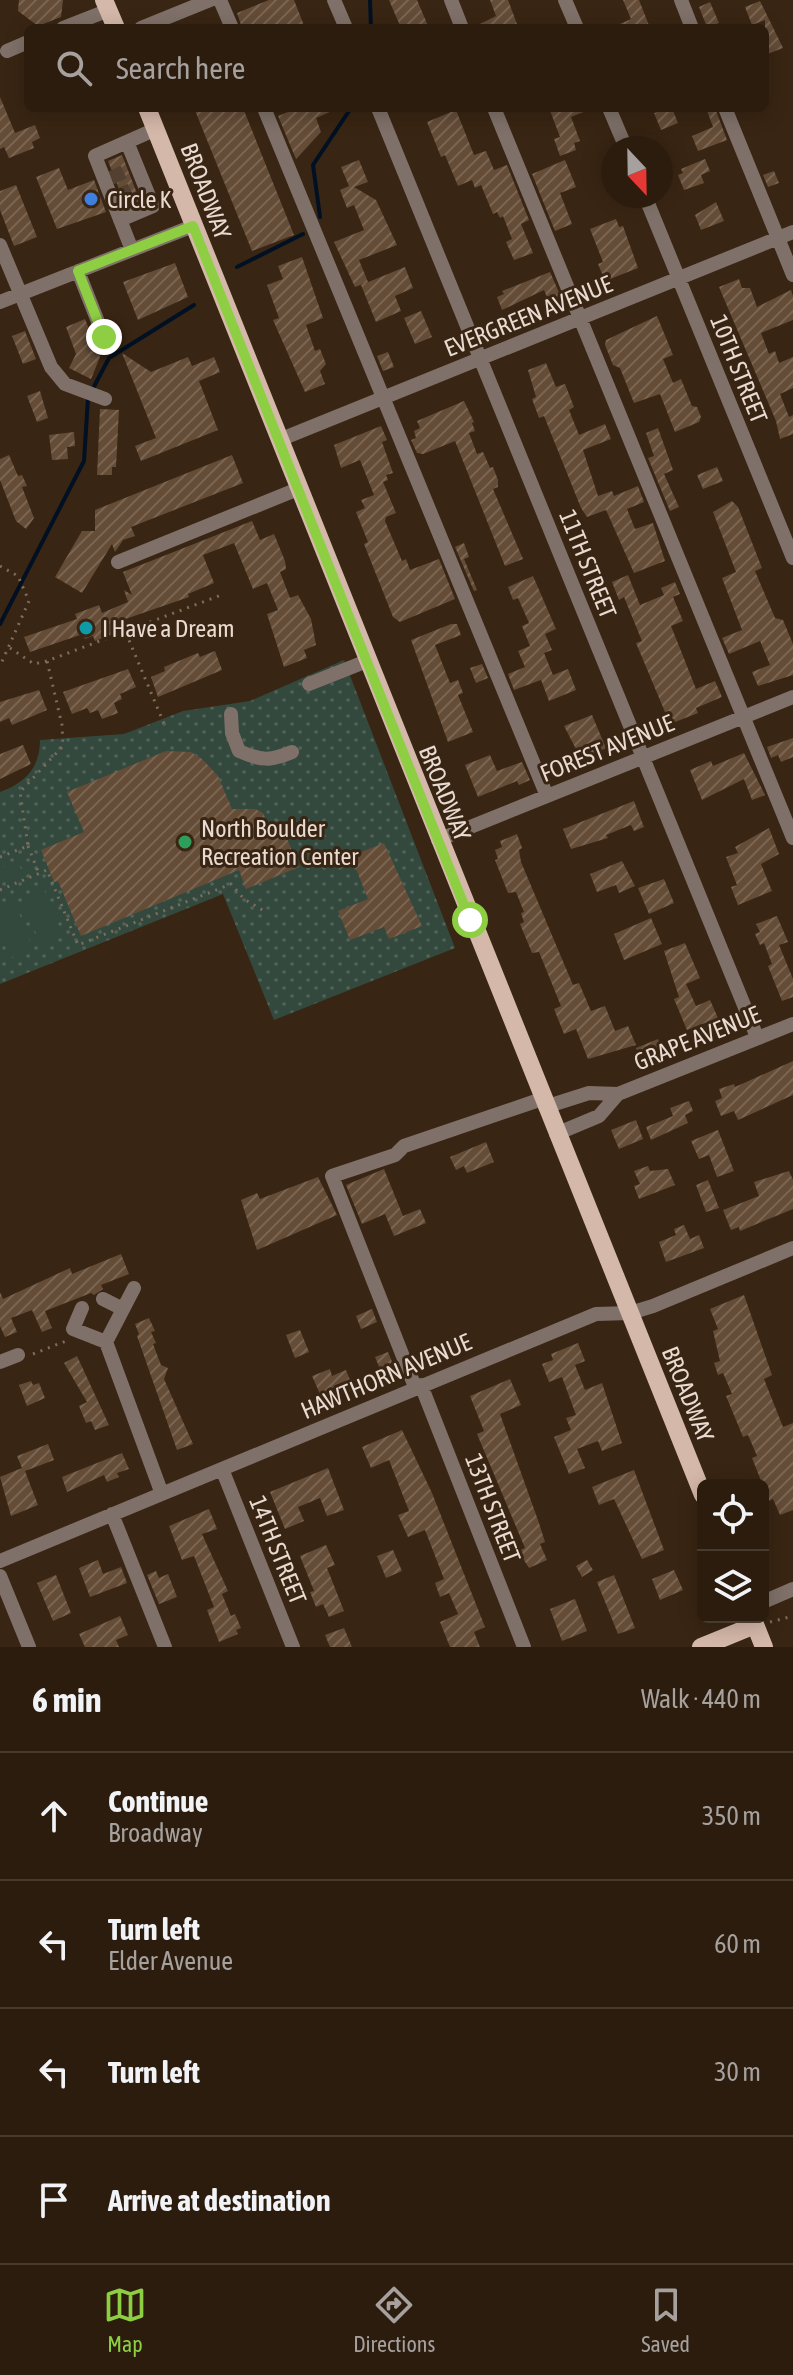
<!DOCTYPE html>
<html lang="en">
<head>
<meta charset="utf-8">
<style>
	:root { --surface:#2b1c0e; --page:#37291c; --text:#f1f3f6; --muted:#a6a19e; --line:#473a2e; --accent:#8ece43 }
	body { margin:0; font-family:"Asap Condensed",sans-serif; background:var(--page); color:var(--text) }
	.controls { position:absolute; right:24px; bottom:24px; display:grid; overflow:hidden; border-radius:12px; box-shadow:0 4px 20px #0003 }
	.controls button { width:72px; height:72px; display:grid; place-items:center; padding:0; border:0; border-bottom:2px solid var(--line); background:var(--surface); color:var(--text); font:40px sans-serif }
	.compass { position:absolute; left:601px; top:136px; width:72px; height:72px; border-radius:50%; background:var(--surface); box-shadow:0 4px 20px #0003; rotate:158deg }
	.stop { position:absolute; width:24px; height:24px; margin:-18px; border:6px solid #8ece43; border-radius:50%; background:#fff }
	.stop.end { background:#8ece43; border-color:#fff; box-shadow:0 2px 8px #0008 }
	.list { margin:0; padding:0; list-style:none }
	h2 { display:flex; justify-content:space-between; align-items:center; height:104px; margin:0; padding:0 32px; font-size:34px }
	h2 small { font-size:26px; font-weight:400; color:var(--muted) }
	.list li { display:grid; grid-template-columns:52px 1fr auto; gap:24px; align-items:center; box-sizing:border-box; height:128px; padding:0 32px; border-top:2px solid var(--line) }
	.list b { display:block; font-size:30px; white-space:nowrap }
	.list p { margin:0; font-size:26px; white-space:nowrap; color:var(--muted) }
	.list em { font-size:26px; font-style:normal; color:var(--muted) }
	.icon { flex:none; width:44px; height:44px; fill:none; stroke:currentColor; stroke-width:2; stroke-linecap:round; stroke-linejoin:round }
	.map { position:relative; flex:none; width:793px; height:1647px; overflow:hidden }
	.search { position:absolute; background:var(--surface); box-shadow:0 4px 20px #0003; left:24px; right:24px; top:24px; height:88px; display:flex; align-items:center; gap:20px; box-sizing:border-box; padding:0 28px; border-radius:12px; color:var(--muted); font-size:30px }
	.sheet { height:616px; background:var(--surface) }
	nav { display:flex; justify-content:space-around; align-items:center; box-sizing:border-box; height:112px; border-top:2px solid var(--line); background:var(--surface); font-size:22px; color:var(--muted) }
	nav a { display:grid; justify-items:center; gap:4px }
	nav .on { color:var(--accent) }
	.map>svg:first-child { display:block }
	.park { fill:url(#park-dots) }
	.pitch { fill:#33493d }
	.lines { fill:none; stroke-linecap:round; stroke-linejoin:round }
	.stream { stroke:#011123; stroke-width:4 }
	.building { fill:url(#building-hatch) }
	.minor-tunnel { stroke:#534030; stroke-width:14; stroke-dasharray:14 7; stroke-linecap:butt }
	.path { stroke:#7e6c5d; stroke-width:3; stroke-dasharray:2 6; stroke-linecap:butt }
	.minor { stroke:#7f7169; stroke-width:14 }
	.major { stroke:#d4b8a9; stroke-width:18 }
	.route { stroke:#8ece43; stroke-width:10 }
	.shop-dot { fill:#3f7fe0; stroke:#392513; stroke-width:3 }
	.culture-dot { fill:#0f9aa8; stroke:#392513; stroke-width:3 }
	.leisure-dot { fill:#2e9e5b; stroke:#392513; stroke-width:3 }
	.labels { text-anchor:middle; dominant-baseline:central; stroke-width:6; stroke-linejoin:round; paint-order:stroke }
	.street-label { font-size:24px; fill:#e9dbd1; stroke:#392513 }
	.poi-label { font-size:24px; fill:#e9dbd1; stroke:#392513; text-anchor:start }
</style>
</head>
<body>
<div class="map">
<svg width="793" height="1647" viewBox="0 0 793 1647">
	<defs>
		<pattern id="park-dots" width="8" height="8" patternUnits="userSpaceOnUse" patternTransform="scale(2)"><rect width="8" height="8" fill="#33493d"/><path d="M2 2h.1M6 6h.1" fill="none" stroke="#516358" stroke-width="1.8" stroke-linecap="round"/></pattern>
		<pattern id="building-hatch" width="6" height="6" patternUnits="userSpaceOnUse" patternTransform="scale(2)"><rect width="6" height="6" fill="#644c37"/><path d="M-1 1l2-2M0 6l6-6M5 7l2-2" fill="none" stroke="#7a6553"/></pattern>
	</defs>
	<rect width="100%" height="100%" fill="#392513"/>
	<path class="park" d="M344,660L455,948L274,1020L223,894L0,984V792C25,783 40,768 40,740L124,734L183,711L250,701Z"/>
	<path class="pitch" d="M18,861L23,874L0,883V868Z
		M44,889L63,937L41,946L22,898Z
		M14,900L33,949L10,958L0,934V906Z"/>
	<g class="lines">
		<path class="stream" d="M370,0L371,28
			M320,217L313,165L351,108
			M237,267L303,234
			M0,624L84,461L88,398L109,358L194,305"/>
	</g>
	<path class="building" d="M19,0H63L61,17L38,26L18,11Z
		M269,0H294L305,28L241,25L237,13Z
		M389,0H417L429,28H401Z
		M490,0H508L517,24L507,28H472L496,16Z
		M623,0H639L650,28H611L631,19Z
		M760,1L783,48L765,55V20L752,25L745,7Z
		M710,2L719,23L707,27L699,7Z
		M0,97L15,133L35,125L40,138L32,142L34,148L9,158L4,147L0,149Z
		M194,108H243L294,235L252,251Z
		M298,108H339L316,118L321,132L296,159L278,116Z
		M549,108H593L571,117L580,141L574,143L576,150L560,156L554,139L560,137Z
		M672,108L678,123L661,130L654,113Z
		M706,108H715L727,140L698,151L692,136L713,127Z
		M456,110L474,155L486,151L494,170L507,165L529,220L521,224L533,253L514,260L506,242L512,239L503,216L500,218L497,212L493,214L481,185L475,188L472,180L458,186L445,155L441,157L427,122Z
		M122,155L140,201L126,207L108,161Z
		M705,159L710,171L701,175L704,183L684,190L678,175L683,173L681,169Z
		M359,160L368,182L354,187L376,200L397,245L359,260L368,282L355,287L334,242L364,230L354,205L347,208L340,190L349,186L341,167Z
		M565,160L576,187L560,193L572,224L555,231L532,174Z
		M59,168L68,190L94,180L106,212L57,229L36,177Z
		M774,171L779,183L768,187L763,175Z
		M16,185L37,237L14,246L0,210V191Z
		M716,202L724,221L701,230L695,215Z
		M616,219L619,227L623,226L638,268L605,281L598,264L603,262L590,229Z
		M302,257L323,318L306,325L315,351L320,349L326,364L320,371L325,384L305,392L273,320L279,318L267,285L283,279L278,266Z
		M175,263L188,297L138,320L123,282Z
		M405,267L413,288L395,296L401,311L376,322L361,285Z
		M550,272L561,297L549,302L544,290L502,310L497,297L504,294L502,291Z
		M739,279L742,288H750L757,307L791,290L793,296V320L761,333L769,354L775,351L779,363L793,357V388L780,394L789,417L793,415V434L780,439L776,421L719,287Z
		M421,311L432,337L415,344L404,318Z
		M657,316L673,355L663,359L673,383L681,379L692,406L697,407L701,417L699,422L675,432L660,394L634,403L620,368L613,365L605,345L606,340Z
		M85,319L100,357L91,379L69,368L76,354L66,327Z
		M25,331L36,359L23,364L12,336Z
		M388,352L394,367L383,371L377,356Z
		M122,353L151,372L188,357L192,366L214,357L220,372L199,381L218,430L141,461L135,446L156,438Z
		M546,363L556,387L565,384L574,407L569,410L579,435L605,424L611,439L583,450L598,496L612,491L614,496L638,486L644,502L627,509L635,529L653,523L665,561L634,573L606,510L587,517L581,508L544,416L539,418L532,399L536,397L528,370Z
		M40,391L48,418L37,422L27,396Z
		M464,401L474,422L472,423L475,431L469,433L477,454L483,452L490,468L493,467L498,480V487L493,489L523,559L505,566L455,441L423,454L417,453L411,440L416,438L414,431L420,428L417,421Z
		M100,409L119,410L116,467H112V475H97Z
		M381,426L387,440L382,442L393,473L386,475L388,480L383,482L396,513L386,517L385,521L402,561L406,559L410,570L439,559L455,599L400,622L393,617L364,544L368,542L356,512L365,508L361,500L374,495L360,460L341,468L334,445Z
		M658,428L673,470L664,474L679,507L670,511L648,458L654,456L646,433Z
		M74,432L75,446L67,447L68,459L52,460L49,435Z
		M9,455L18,476L22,475L27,486L22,487L34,518L26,529L16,521L0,480V459Z
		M232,455L243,483L131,527L135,536L123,540L115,552L112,544L82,593L55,577L82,531H95V510Z
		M717,467L723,481L703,489L697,475Z
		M732,501L738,507L762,568L755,571L775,618L783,620L793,644V675L758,686L752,672L770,665L760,641L729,654L722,638L742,630L722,578L736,572L713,512Z
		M252,521L260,540L274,534L285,561L286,569L280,572L290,598L298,595L311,619L316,645L304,650L307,658L284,667L267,614L278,610L267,583L253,589L234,543L203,555L214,583L188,594L189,597L114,623L118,632L95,641L93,636L85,639L83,634L30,652L24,637L77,619L75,614L99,605L102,613L128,602L124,590L132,595L123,572Z
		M464,543L469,557L464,559L477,590L474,591L455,547Z
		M628,575L640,605L664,595L661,588L675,582L680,594L673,597L683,621L671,626L685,661L696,689L715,681L722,697L696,708L698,713L670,724L636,643L642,641L624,597L619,600L612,582Z
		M533,576L556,629L545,634L552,650L544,653L553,675L568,669L576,690L549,701L541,680L514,690L508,674L525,667L518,651L530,646L522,626L529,623L518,598L513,600L508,587Z
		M451,624H457L461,635L435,645L450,683L458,680L463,693L458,695L473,732L448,742L411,640Z
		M215,651L222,670L158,697L151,677L165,671L164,667L198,653L200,657Z
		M482,664L488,678L476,683L470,668Z
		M128,669L136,687L120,694L122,699L114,703L118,713L102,719L98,710L90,713L87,708L72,714L63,692Z
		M39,690L47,710L12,725L9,718L0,722V702Z
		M592,715L606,748L586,758L583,751L578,753L564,726Z
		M793,738V757L781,762L778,755L771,758L767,747Z
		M23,745L31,764L0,779V754Z
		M166,751L191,752L202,759L218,776L232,809H255L263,813L268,824L279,820L299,867L246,889L239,870L81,936L58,881L54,882L41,850L84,832L67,792Z
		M744,753L765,795L752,800L744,779L702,800L690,770L711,761L713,766Z
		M490,755L497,771L522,762L530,780L519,785L517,781L478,797L465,765Z
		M634,801L644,827L634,831L631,825L606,835L608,838L571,849L563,829Z
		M769,828L779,854L761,864L772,891L738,905L731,887L737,885L726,857L738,853L735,847Z
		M517,834L522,848L519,850L521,862L573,985L579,983L591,1011L605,1006L615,1031L628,1026L636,1045L588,1059L576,1029L564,1034L554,1009L561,1006L539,952L532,953L520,924L524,922L521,913L524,912L516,892L508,893L495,860L498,859L495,850L502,847L500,841Z
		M384,843L422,926L389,939L384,927L350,940L338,911L368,899L351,856Z
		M622,861L635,886L619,893L616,885L597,892L590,874Z
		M664,879L674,903L649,914L638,888Z
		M777,916L788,942L779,945L793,979V997L782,1001L768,966L772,964L764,943L760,945L755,934L760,932L756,924Z
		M651,918L662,944L624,960L614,934Z
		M685,943L700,978L686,984L696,1006L710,1000L718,1018L687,1030L674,999L679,997L664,951Z
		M658,1039L662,1051L640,1059L636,1048Z
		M793,1061V1095L738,1120L734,1111L721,1116L715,1101L722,1098L719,1089L734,1084L735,1087Z
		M689,1101L693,1111L685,1115L688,1123L651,1140L646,1127L673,1116L670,1108Z
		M636,1120L643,1139L619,1149L611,1130Z
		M718,1130L734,1171L717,1177L709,1155L699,1159L691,1141Z
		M486,1142L494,1162L467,1173L464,1166L456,1170L450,1157Z
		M648,1166L650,1171L668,1169L675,1185L639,1199L634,1186L640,1184L634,1171Z
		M384,1169L403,1216L420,1209L426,1223L394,1236L385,1214L362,1224L346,1185Z
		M789,1171L793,1180V1209L740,1231L739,1227L731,1230L723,1210L759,1196L754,1182Z
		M318,1177L337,1215L257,1250L241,1200L257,1193L260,1199Z
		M708,1180L719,1208L706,1212L696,1185Z
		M684,1225L690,1239L699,1235L704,1248L666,1262L659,1242L676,1235L674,1229Z
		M121,1254L129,1274L101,1285L103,1289L94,1295L91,1293L45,1311L52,1328L42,1332L32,1310L11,1318L17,1332L5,1337L0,1326V1292L3,1299L70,1268L72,1274Z
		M744,1295L772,1375L764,1379L783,1427L793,1423V1510L780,1515L773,1499L769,1501L752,1458L757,1456L748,1435L743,1437L726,1396L732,1394L723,1373L718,1375L714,1363L720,1361L713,1331L718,1329L710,1309Z
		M372,1309L377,1322L361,1329L356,1316Z
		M149,1318L155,1331L151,1332L156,1343L153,1344L161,1365L168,1368L164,1379L193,1444L177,1450L137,1336L139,1334L135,1324Z
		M300,1330L309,1352L295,1358L286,1335Z
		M578,1343L585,1361L575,1365L585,1390L602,1383L622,1443L602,1451L598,1441L577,1449L585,1468L569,1474L554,1437L571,1430L566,1418L576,1415L562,1377L549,1382L542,1364L553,1360L551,1354Z
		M388,1352L393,1364L380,1369L375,1357Z
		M77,1356L109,1425L95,1430L91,1421L86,1423L79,1406L87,1402L64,1363Z
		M330,1369L332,1376L346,1370L354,1390L335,1397L332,1390L320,1394L312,1376Z
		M510,1379L521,1405L500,1414L539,1523L545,1542L540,1544L547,1560L529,1568L518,1551L525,1548L477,1434L484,1431L470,1396Z
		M31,1381L33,1385L39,1383L45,1398L27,1406L19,1385Z
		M402,1430L432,1493L485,1627L474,1632L480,1647H450L440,1622L458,1614L449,1593L440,1597L435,1583L444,1579L425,1530L408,1537L398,1515L409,1511L389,1460L371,1468L362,1447Z
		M48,1444L54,1460L25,1471L38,1505L11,1516L0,1477L22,1468L17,1456Z
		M122,1453L129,1469L117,1473L119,1477L107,1482L104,1475L67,1492L62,1477Z
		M328,1468L344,1510L327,1516L320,1498L298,1507L304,1521L285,1529L270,1492Z
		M634,1470L664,1550L642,1559L614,1499L599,1505L592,1487Z
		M209,1509L217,1529L202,1534L228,1591L222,1594L231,1616L235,1614L241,1628L236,1630L238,1634L219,1642L207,1610L214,1607L194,1556L182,1560L169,1526Z
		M326,1545L335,1565L327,1568L344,1611L329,1617L323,1604L316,1607L310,1592L314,1591L300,1556Z
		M393,1550L402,1571L386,1578L377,1556Z
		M98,1560L103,1574L121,1567L127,1583L90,1597L79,1568Z
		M587,1560L593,1570L582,1577L576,1566Z
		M674,1570L683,1590L660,1600L652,1579Z
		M156,1571L159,1578L168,1574L177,1597L159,1604L147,1575Z
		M56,1575L71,1613L53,1621L37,1583Z
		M614,1575L635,1628L618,1634L597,1582Z
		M575,1599L587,1631L562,1641L550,1609Z
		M120,1616L128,1635L116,1640L119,1647H85L79,1634Z
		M344,1628L352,1647H330L325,1635Z"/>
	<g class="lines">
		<path class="minor-tunnel" d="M111,178L128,170
			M118,196L135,188"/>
		<path class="path" d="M0,566L18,576L29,601L0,666
			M126,633L165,726
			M10,648L34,664L47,661L224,594
			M28,846L39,874
			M0,857L28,846L20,792L63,746L62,725L47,661
			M0,890L47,870L78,945L231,884L244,899L264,911
			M33,1354L66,1341
			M770,1622L793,1616"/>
		<path class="minor" d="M220,0L232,28
			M334,0L346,28
			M451,0L462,28
			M565,0L577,28
			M681,0L692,28
			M63,28L109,10
			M141,28L210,0
			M7,51L28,42
			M264,108L547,796
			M378,108L757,1037
			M494,108L793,838
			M609,108L626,148
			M725,108L793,275
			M645,196L793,558
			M120,220L153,206L127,142
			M0,245L51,367L65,384L105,399
			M132,250L95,156L156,129
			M78,271L104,337
			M0,302L193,226
			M279,440L793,232
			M118,562L298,489
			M309,684L367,661
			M231,714L232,733L239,751C261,761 271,761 292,752
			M438,840L793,697
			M545,1107L589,1093L618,1094L793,1024
			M556,1134L599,1116L618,1094
			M103,1299L123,1309
			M82,1308L73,1329L106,1342L134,1288
			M106,1342L162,1494
			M0,1362L18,1355
			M421,1385L524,1647
			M415,1387L332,1176L395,1155L404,1146L542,1099
			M222,1469L293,1647
			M112,1514L165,1647
			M0,1561L596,1314L630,1313L653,1306L793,1248
			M0,1576L29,1647
			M763,1602L793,1589"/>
		<path class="major" d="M104,0L116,28
			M147,108L703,1495
			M752,1617L764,1647
			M701,1647L755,1625"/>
	</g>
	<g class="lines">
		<path class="route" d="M104,337L78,271L193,226L470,920"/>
	</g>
	<circle class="shop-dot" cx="91" cy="199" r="8"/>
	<circle class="culture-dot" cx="86" cy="628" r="8"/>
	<circle class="leisure-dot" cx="185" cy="842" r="8"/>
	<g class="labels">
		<g class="street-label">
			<text transform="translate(206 191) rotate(69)">BROADWAY</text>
			<text transform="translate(528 316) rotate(-22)">EVERGREEN AVENUE</text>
			<text transform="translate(739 369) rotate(68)">10TH STREET</text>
			<text transform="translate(588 564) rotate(68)">11TH STREET</text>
			<text transform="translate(607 748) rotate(-22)">FOREST AVENUE</text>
			<text transform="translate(445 793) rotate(68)">BROADWAY</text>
			<text transform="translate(697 1038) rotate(-22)">GRAPE AVENUE</text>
			<text transform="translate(386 1376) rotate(-23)">HAWTHORN AVENUE</text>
			<text transform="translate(688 1394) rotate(68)">BROADWAY</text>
			<text transform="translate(493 1508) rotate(69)">13TH STREET</text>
			<text transform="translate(278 1550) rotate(68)">14TH STREET</text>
		</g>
		<g class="poi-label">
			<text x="107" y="199">Circle K</text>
			<text x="102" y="628">I Have a Dream</text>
			<text x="201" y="828">North Boulder<tspan x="201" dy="28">Recreation Center</tspan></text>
		</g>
	</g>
</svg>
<div class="controls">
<button><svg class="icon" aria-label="locate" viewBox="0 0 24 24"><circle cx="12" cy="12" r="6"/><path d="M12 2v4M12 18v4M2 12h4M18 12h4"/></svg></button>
<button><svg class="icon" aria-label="layers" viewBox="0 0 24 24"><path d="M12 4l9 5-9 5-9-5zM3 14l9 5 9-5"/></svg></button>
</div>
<svg class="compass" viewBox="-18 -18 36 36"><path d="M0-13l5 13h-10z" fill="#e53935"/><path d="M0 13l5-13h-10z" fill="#a6a19e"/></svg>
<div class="stop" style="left:470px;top:920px"></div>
<div class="stop end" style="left:104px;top:337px"></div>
<div class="search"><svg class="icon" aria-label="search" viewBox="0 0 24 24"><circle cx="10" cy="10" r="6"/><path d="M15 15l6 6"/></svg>Search here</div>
</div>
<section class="sheet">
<h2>6 min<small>Walk · 440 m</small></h2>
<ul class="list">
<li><svg class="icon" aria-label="ahead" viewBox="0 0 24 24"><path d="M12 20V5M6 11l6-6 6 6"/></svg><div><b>Continue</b><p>Broadway</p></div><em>350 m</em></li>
<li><svg class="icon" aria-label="left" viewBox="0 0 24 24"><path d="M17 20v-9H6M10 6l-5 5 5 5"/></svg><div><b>Turn left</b><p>Elder Avenue</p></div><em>60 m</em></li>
<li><svg class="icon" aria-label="left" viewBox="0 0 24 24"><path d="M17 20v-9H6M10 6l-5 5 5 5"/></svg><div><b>Turn left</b></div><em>30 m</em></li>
<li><svg class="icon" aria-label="arrive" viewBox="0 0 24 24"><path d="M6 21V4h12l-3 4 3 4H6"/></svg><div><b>Arrive at destination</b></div></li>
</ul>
</section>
<nav>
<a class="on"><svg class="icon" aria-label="map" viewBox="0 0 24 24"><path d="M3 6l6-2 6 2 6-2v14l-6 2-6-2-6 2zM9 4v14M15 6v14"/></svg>Map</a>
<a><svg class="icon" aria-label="directions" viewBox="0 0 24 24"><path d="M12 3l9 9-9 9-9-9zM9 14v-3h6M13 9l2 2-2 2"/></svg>Directions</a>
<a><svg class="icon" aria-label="saved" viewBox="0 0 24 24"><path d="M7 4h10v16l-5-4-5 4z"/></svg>Saved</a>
</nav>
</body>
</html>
